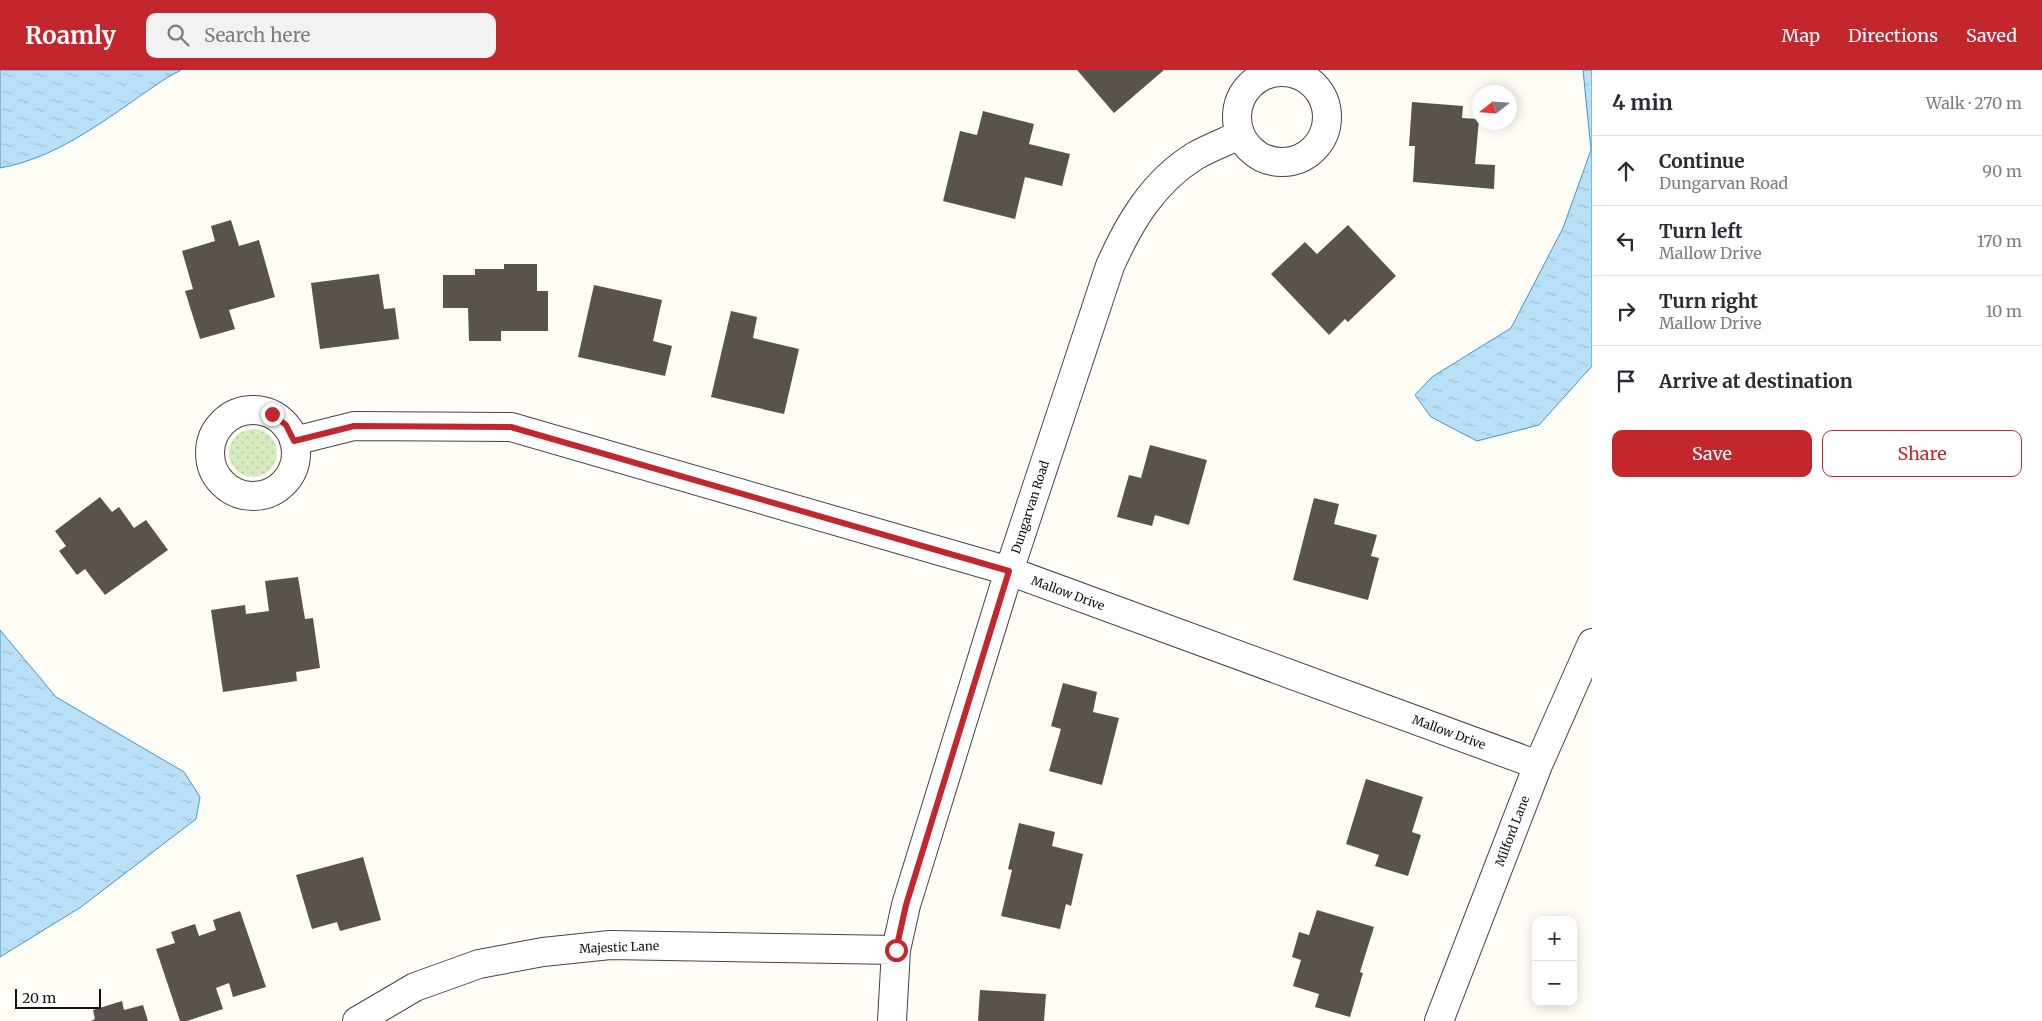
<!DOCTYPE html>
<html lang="en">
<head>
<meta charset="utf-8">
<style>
	:root { --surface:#fff; --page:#f2f2f3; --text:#2b2b33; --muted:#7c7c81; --line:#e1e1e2; --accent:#c4262e }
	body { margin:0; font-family:Merriweather,serif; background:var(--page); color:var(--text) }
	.controls { position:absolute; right:15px; bottom:15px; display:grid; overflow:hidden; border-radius:10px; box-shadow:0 2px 12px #0003 }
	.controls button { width:45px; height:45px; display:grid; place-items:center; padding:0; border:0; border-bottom:1px solid var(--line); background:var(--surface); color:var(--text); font:25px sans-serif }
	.compass { position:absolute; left:1472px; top:15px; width:45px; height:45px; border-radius:50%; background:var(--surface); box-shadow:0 2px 12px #0003; rotate:253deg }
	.scale { position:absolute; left:15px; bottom:12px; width:86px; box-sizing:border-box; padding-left:5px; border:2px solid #111; border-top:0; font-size:14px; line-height:18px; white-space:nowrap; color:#111; -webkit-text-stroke:4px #fff; paint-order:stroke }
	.stop { position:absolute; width:15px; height:15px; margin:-11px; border:4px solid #c4262e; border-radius:50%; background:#fff }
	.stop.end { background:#c4262e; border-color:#fff; box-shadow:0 1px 5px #0008 }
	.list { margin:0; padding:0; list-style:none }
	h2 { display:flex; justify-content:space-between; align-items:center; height:65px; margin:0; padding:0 20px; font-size:21px }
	h2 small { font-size:16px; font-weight:400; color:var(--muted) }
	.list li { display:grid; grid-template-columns:32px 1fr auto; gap:15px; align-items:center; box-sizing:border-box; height:70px; padding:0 20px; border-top:1px solid var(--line) }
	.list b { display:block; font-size:19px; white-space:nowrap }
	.list p { margin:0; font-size:16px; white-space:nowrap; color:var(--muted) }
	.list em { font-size:16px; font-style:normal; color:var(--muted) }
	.actions { display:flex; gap:10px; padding:15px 20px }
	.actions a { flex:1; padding:11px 0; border:1px solid var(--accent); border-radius:10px; text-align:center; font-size:18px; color:var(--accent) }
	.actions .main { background:var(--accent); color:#fff }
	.icon { flex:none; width:28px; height:28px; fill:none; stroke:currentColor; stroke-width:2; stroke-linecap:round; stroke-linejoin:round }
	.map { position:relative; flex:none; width:1592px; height:951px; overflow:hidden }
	header { display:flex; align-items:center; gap:30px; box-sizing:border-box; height:70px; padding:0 25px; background:var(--accent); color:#fff }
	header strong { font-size:24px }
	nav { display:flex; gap:28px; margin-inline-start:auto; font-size:18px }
	.search { width:350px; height:45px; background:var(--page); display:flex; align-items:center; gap:12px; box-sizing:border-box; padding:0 18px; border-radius:10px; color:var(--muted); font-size:19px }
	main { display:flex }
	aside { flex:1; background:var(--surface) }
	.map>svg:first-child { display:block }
	.grass { fill:url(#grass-dots) }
	.water { fill:url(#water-ripples); stroke:#3f96cf }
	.building { fill:#5a524d }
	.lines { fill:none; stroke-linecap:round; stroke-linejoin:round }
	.minor-casing { stroke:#444; stroke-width:30 }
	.minor { stroke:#fff; stroke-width:28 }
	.route { stroke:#c4262e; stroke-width:6 }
	.labels { text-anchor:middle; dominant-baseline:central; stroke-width:5; stroke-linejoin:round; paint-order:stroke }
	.street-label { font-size:12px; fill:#111; stroke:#fff }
</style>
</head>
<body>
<header>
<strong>Roamly</strong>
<div class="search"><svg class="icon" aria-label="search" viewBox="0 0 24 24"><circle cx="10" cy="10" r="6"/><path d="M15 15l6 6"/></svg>Search here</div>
<nav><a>Map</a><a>Directions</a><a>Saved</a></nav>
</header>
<main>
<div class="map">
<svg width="1592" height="951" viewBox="0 0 1592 951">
	<defs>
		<pattern id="grass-dots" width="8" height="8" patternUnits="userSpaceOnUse" patternTransform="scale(1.25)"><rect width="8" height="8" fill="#d5ebbd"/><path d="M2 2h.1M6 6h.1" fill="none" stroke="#b6c8a1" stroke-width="1.8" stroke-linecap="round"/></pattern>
		<pattern id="water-ripples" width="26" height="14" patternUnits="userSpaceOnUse" patternTransform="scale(1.25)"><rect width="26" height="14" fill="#b9e0f7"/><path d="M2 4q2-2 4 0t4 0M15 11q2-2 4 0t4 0" fill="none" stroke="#9ebfd3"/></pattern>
	</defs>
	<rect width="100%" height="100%" fill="#fffdf5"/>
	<path class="grass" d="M229 383a24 24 0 1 1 48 0a24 24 0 1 1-48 0Z"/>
	<path class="water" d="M0,0H181L168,7C116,41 63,87 0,98Z
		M1583,0H1592V296L1539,355L1477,371L1431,347L1415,325L1432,307L1511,258L1563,158L1591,80Z
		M0,560L56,627L184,702L200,727L196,749L81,837L0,887Z"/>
	<path class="building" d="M1077,0H1164L1114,43Z
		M1412,32L1463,36L1462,48L1479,49L1475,94L1495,95L1494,119L1413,112L1415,76H1409Z
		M983,41L1034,54L1029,74L1070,84L1062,116L1025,107L1015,149L943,131L960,61L977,65Z
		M231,150L239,176L259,170L275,227L229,240L235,259L200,269L185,221L193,219L182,181L215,171L211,156Z
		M1348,155L1396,206L1348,252L1345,249L1329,265L1271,204L1305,172L1317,184Z
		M504,194H537V221H548V261H501V271H469L468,238H443V205H475V199H504Z
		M379,204L384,239L395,238L399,269L320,279L311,213Z
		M594,215L662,230L653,271L672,276L665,306L578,287Z
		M731,241L757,247L753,268L799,279L784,344L711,327Z
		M1150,375L1207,390L1189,455L1155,445L1152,456L1117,447L1129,405L1141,408Z
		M100,427L112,442L119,437L134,458L146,450L168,480L105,525L85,499L77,505L59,481L66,476L55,461Z
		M1314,428L1339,434L1334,454L1377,465L1371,486L1379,488L1368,530L1293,510Z
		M298,507L305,549L313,548L320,598L296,602L297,611L223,622L211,540L245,535L246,544L269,541L265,511Z
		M1063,613L1097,622L1093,642L1119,648L1102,715L1049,701L1061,659L1051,656Z
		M1366,709L1423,727L1412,762L1421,765L1408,806L1375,796L1379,785L1346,774Z
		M1019,753L1055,762L1052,776L1083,784L1071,836L1066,834L1060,859L1001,846L1012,800L1008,799Z
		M363,787L381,850L340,861L337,852L312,859L296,805Z
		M1317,840L1374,857L1360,902L1363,903L1350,947L1315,937L1319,924L1293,916L1301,890L1292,887L1299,862L1309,865Z
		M240,841L266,917L233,927L229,913L216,918L223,939L187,951H180L156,879L175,873L171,862L195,854L199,866L216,860L213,850Z
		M980,920L1046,924L1044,951H978Z
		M122,931L124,940L143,935L148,951H91L95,949L93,940Z"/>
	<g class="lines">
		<defs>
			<path id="minor" d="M1237 47a45 45 0 1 1 90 0a45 45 0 1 1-90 0Z
				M210 383a43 43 0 1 1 86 0a43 43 0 1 1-86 0Z
				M294,371L354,356L511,357L1009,501L1538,695
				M357,951L415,917L479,894L543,882L610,875L896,880
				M892,951L896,880L906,835L1009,501L1110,196C1129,153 1153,112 1195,86C1209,78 1225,72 1240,65
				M1439,951L1538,695L1592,573"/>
		</defs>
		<use href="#minor" class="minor-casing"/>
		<use href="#minor" class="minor"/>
	</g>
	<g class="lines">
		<path class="route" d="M272,344L286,355L294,371L354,356L511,357L1009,501L906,835L896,880"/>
	</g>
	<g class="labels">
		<g class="street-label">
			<text transform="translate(1030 437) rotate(-72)">Dungarvan Road</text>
			<text transform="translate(1068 523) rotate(20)">Mallow Drive</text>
			<text transform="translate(1449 662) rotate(20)">Mallow Drive</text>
			<text transform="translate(1512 761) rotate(-69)">Milford Lane</text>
			<text transform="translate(619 877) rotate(-2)">Majestic Lane</text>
		</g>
	</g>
</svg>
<div class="controls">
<button>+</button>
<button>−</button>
</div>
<svg class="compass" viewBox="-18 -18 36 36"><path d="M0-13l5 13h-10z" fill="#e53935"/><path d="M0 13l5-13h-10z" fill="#7c7c81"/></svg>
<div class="scale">20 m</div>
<div class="stop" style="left:896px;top:880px"></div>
<div class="stop end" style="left:272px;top:344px"></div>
</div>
<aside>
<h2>4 min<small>Walk · 270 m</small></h2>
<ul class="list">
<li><svg class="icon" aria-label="ahead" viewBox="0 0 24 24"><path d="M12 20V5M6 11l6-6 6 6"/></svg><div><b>Continue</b><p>Dungarvan Road</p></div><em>90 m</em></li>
<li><svg class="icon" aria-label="left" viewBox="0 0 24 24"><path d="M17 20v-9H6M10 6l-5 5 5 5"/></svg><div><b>Turn left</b><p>Mallow Drive</p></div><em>170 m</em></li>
<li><svg class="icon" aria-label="right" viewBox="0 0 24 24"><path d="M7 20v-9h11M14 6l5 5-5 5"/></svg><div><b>Turn right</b><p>Mallow Drive</p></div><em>10 m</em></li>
<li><svg class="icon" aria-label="arrive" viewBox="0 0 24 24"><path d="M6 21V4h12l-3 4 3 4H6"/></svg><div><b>Arrive at destination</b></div></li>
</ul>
<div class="actions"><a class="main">Save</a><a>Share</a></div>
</aside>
</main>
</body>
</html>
